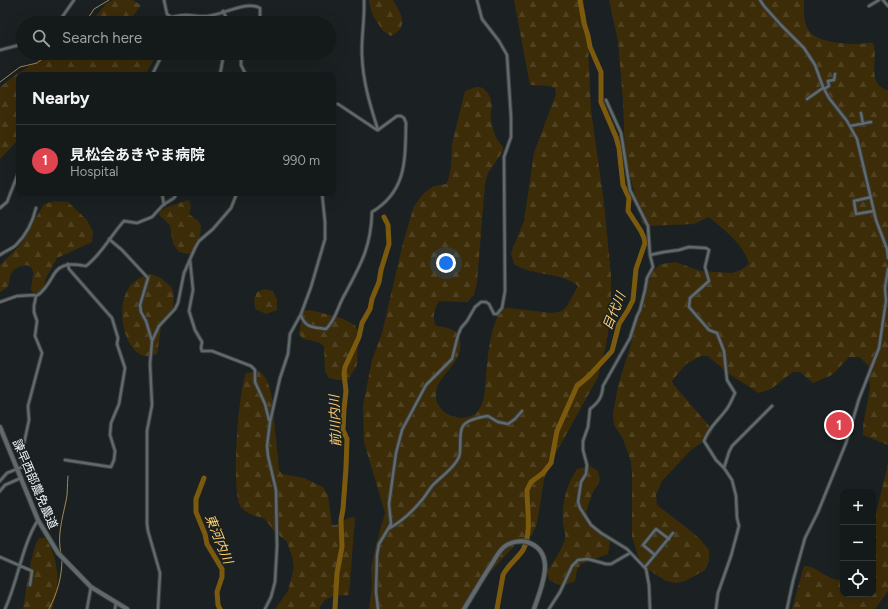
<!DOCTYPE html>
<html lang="en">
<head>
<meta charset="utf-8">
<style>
	:root { --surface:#14191a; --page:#1d2223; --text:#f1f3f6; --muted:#9da0a2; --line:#333839; --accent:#8c9099 }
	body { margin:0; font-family:Figtree,"Noto Sans JP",sans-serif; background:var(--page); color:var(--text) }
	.controls { position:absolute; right:12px; bottom:12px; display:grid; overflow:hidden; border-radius:8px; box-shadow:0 4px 16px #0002 }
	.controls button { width:36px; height:36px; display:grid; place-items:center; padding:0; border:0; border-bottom:1px solid var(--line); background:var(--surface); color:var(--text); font:20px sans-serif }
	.you { position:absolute; left:446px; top:263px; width:14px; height:14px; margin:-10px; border:3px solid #fff; border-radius:50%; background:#1a73e8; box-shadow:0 0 0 6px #1a73e833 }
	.badge { display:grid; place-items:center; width:26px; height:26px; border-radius:50%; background:var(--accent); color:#fff; font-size:13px; font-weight:700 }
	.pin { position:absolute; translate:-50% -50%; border:2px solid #fff; box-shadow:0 1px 4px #0006 }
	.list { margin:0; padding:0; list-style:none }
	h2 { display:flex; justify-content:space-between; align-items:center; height:52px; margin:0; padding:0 16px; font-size:17px }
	h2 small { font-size:13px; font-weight:400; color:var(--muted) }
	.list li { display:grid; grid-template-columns:26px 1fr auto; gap:12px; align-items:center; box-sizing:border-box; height:72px; padding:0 16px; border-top:1px solid var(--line) }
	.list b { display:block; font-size:15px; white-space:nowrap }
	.list p { margin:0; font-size:13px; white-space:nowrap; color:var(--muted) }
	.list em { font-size:13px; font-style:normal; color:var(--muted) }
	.icon { flex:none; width:22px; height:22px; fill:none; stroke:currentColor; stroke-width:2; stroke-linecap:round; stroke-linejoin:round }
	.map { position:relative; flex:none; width:888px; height:609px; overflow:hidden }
	.search { position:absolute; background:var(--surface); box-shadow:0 4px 16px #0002; left:16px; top:16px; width:320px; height:44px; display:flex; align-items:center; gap:10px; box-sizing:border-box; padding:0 14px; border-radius:22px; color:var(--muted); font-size:15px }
	.panel { position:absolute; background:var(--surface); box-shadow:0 4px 16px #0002; left:16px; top:72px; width:320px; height:124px; border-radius:8px }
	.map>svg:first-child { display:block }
	.forest { fill:url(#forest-firs) }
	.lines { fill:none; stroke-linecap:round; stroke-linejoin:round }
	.stream { stroke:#9e8853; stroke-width:1 }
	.river { stroke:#7b5a0e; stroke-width:5 }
	.street-casing { stroke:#393e3f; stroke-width:4.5 }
	.secondary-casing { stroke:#393e3f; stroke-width:6 }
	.street { stroke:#62696a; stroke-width:2.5 }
	.secondary { stroke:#62696a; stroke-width:4 }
	.labels { text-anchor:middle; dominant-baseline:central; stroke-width:3; stroke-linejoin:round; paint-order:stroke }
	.street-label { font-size:12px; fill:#eff3f4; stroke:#1b2122 }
	.water-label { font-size:13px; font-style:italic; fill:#ffce6f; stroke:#1b2122 }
</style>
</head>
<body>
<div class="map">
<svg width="888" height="609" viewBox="0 0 888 609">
	<defs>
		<pattern id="forest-firs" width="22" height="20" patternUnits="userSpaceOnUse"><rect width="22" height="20" fill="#3d2c08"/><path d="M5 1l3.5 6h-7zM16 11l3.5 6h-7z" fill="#504120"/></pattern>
	</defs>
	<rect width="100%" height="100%" fill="#1b2122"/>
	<path class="forest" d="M113,0H132L141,5L129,22L130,23H90L106,4Z
		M369,0H393C401,14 410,26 391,36L383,31L373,16L369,2Z
		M514,0H583L587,22L591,110L604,203L611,275V313L606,345L598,377L551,462L544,479L537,523L532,535L516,544L483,580L463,609H369L372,586L371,568L376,545L385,513L364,442L363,406L372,360L382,333L403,243L414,206L424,193L434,186L446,184L448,181L451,167L452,144L465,91C469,90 473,87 477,87C486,86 492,98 492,107C491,111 490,115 491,119C492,129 496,140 503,147V151L488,173L485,183L477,283L474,295L467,302L439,301C434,308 432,319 436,326C445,327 459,329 460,340C464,365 436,374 436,395C435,413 460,424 475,414C480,410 482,404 484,398C487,371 487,336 500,311L507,308L552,313L562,311L567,306L578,286C562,272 531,276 514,264L511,253L514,245L524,221L534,153L556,94L555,88L550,86L530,85Z
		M609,0H804C804,10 803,23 809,31C817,42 844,44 857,44C862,44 867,42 873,43C878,55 870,74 878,84C880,87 884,89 886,90H888V445L863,435V426L870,388L868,365L859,357H849L832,375L813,383L800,372H793L771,389L759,393L729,374L708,356H701L686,364L672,381L674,385L710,427L712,433L707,439L691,450L662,481L656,495L657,505L683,525L699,538L709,550V560L705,570L685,581L676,583L666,581L649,570L638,556L632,537V473L631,462L623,439L614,425L613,413L618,386L630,347L646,284L653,271L661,264L675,262L701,271L732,273L741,270L749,264C744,244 724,230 709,217L694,224L646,226L642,222L625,156L623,101L618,41Z
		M51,53H156V56L145,75H19V139L0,159V87L17,74Z
		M188,200C192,204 191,209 189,214C192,217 197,219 199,222C204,230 197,244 195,252L188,254L179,252L173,244L170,225L159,215L160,211L167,207Z
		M55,201L68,202L87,220L93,232L92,242L57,258L46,278L43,290L36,294L31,290C31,285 34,275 33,271C30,260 14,267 11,274C9,277 10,281 9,284C7,287 3,291 0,292V265L20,245L44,204Z
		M151,274L161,278L172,288L174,296L173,308L166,317L161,327L157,354C126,369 111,304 132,284C137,278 144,276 151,274Z
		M264,289L273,291L277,300V310L266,314L255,309L254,300L257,292Z
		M310,310L341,318L355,325L358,333L357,365L348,380H338L329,378L325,371L324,346L318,342L303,339L299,334L303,311Z
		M259,371C268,378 270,388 272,399L279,470L282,474L304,478L323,487L328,495L332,525H336L348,518L355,517L349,595C335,596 325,595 319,609H275L288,591L294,567L292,556L287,542L274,531L264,518C254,516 242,513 239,503C232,482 238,394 246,373Z
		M888,464V591L875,609H792L804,566C818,566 828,582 843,580V594H873V526Z
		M590,466L598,471L600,480L592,494L586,512L590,521L607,536L610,543L608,554L581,564L577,570L575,581L562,586L549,580L547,571C552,564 564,547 565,538C566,534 563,527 563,523C562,501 566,487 577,469Z
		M39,538H45C59,557 61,587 52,609H23C26,594 31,549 39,538Z"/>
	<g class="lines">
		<path class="stream" d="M85,23L94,9L109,0
			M0,82L20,67L37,63L50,53
			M61,554C57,536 62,520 66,501C68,493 67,485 68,476
			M49,609C57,593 62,578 62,559"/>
		<path class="river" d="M204,478L196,499V512L205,534L207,544L222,569V577L217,592L218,605L220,609
			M335,609L337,573L342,547L341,520L343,509L346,468L347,439L343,430L344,409L346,391L344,374L345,367L359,337L362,323L370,309L372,299L379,282L381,270L389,244L388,225L384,217
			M497,609L503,575C508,565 517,559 523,550C532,533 527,509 527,490L531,482L543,473L551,463L557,431L577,386L589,376L612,351L619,324L628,310L633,300L636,269L645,243L644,238L641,231L628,211L629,198L623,185L619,148L616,137L601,102V72L590,47L588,36L584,23L580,0"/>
		<defs>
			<path id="street" d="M164,0L167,14L171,17C176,16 181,15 186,15C193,15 201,17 208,16C223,15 246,0 260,8V19L258,23
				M364,0C365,18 361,38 362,56C363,82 370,105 378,130
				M760,0L764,6L781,25L804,48L815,65L823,87L829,98L847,121L857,139L876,220L887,249L888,258
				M883,0L888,6
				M869,6L879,0
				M223,11L229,23
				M58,23L74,0
				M168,23V19L171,17
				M0,50L23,44
				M241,53V65L246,75
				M152,75L163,53
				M220,75L223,58L225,53
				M824,89L829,86L828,81L834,80L835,74
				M807,99L823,88
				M606,100L621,133L630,190L648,226L650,255L653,267L647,278L645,290L640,310L637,316L630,338L603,386C602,397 599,402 590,409L588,427L583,441V450L587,465L586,474L581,482L578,502L580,508L591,525L601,533L627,549L646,569L649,585L650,609
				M338,104L377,130
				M861,113L863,124
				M850,126L871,122
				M162,193L164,205
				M237,193L245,194L246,193
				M871,197L854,201L856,214L874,211
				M0,208L7,202L19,171
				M109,239L122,250L148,278L140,305L141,312L146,321L152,341L150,364L152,405L147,431V524L148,531L160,573L158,609
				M0,255C4,252 13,248 16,245C26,235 33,221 36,208
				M650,255L664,252L679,250L689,247L706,248L709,250L705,267L709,281L690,298L689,307L709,330L717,333L724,351L727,380L735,393C732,399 730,405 726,410C717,422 709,427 704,441L716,460L724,468L732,480L736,496L737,518L739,526L731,556L718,593L716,609
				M190,260L193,290L189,311L195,330L202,342L201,348L202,351H212L251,366L255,370V382L265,404L269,420
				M0,302L17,296L34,295L36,296C41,294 42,291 45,288C49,283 51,279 54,274C62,262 73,264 86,266C102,254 111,235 124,221L137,223L152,217L163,205L174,198L177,193
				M301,315C305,328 313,327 326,329C336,320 338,305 345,294C361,264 371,247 372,212C407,191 405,160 406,123L404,118L401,116H397L378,130
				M152,341L159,326L175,309L178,303L184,273L195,248L199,241L213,229L231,208L237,193
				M65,460L111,467L114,460L115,451L110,435L111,423L119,404L125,368L117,344L118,338L112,318L69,269L68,264
				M724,468L729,452L732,446L772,406
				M0,481L7,473L22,467L23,463L22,453L29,420L28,406L42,353L35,336L37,321L34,312V306L36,296
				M0,491L5,485L21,478
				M388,529C401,522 412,512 421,501C425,497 428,491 432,486C441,476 453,470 459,457C462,448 458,433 463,426C467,420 481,417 488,416L498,422L508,424L515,419L522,411
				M655,555L643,545L656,529L669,539
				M0,557L32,571L30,585
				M645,567L673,533
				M5,609C18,581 22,545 38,520
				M87,609L91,587
				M115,609L116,603
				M265,609L271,597L275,582L277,546L276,490L268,456L267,446L270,422L280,378L288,354L290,334L301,314L311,287L325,239V222L322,193
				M378,609L376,592L377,555L379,544L391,524L389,504L396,453L402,430L426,385L452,359L458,335L461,328L467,321L475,307L481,302H486L489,304L494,314H497L502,308L505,291L504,157L511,137V117L507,55L499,41L482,19L477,0
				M549,609L560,592L572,566L578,560L588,559L606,564H611L630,553
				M787,609L793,581L805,538L818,512L846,443L859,399L879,348L886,301L885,288L888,269"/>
			<path id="secondary" d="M0,427L38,520L58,553L91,587L127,609
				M464,609C474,593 483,577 493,562C496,557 499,551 504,547C510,542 520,540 527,542C558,552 541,588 534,609"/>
		</defs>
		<use href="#street" class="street-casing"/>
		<use href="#secondary" class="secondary-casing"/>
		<use href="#street" class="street"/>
		<use href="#secondary" class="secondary"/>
	</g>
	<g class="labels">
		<g class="street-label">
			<text transform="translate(35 484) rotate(67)">諫早西部農免農道</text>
		</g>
		<g class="water-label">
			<text transform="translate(614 311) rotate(-68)">目代川</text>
			<text transform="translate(335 421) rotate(-92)">前川内川</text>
			<text transform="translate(219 539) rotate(68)">東河内川</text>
		</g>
	</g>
</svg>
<div class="controls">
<button>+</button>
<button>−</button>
<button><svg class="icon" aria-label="locate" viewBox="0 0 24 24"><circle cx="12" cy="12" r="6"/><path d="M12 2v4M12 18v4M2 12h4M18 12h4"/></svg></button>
</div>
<div class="you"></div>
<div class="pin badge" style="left:839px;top:425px;background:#e0444e">1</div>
<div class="search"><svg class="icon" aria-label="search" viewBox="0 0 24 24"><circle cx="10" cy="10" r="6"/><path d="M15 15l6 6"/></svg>Search here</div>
<section class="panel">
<h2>Nearby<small></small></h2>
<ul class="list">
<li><span class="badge" style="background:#e0444e">1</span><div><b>見松会あきやま病院</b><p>Hospital</p></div><em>990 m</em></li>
</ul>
</section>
</div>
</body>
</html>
